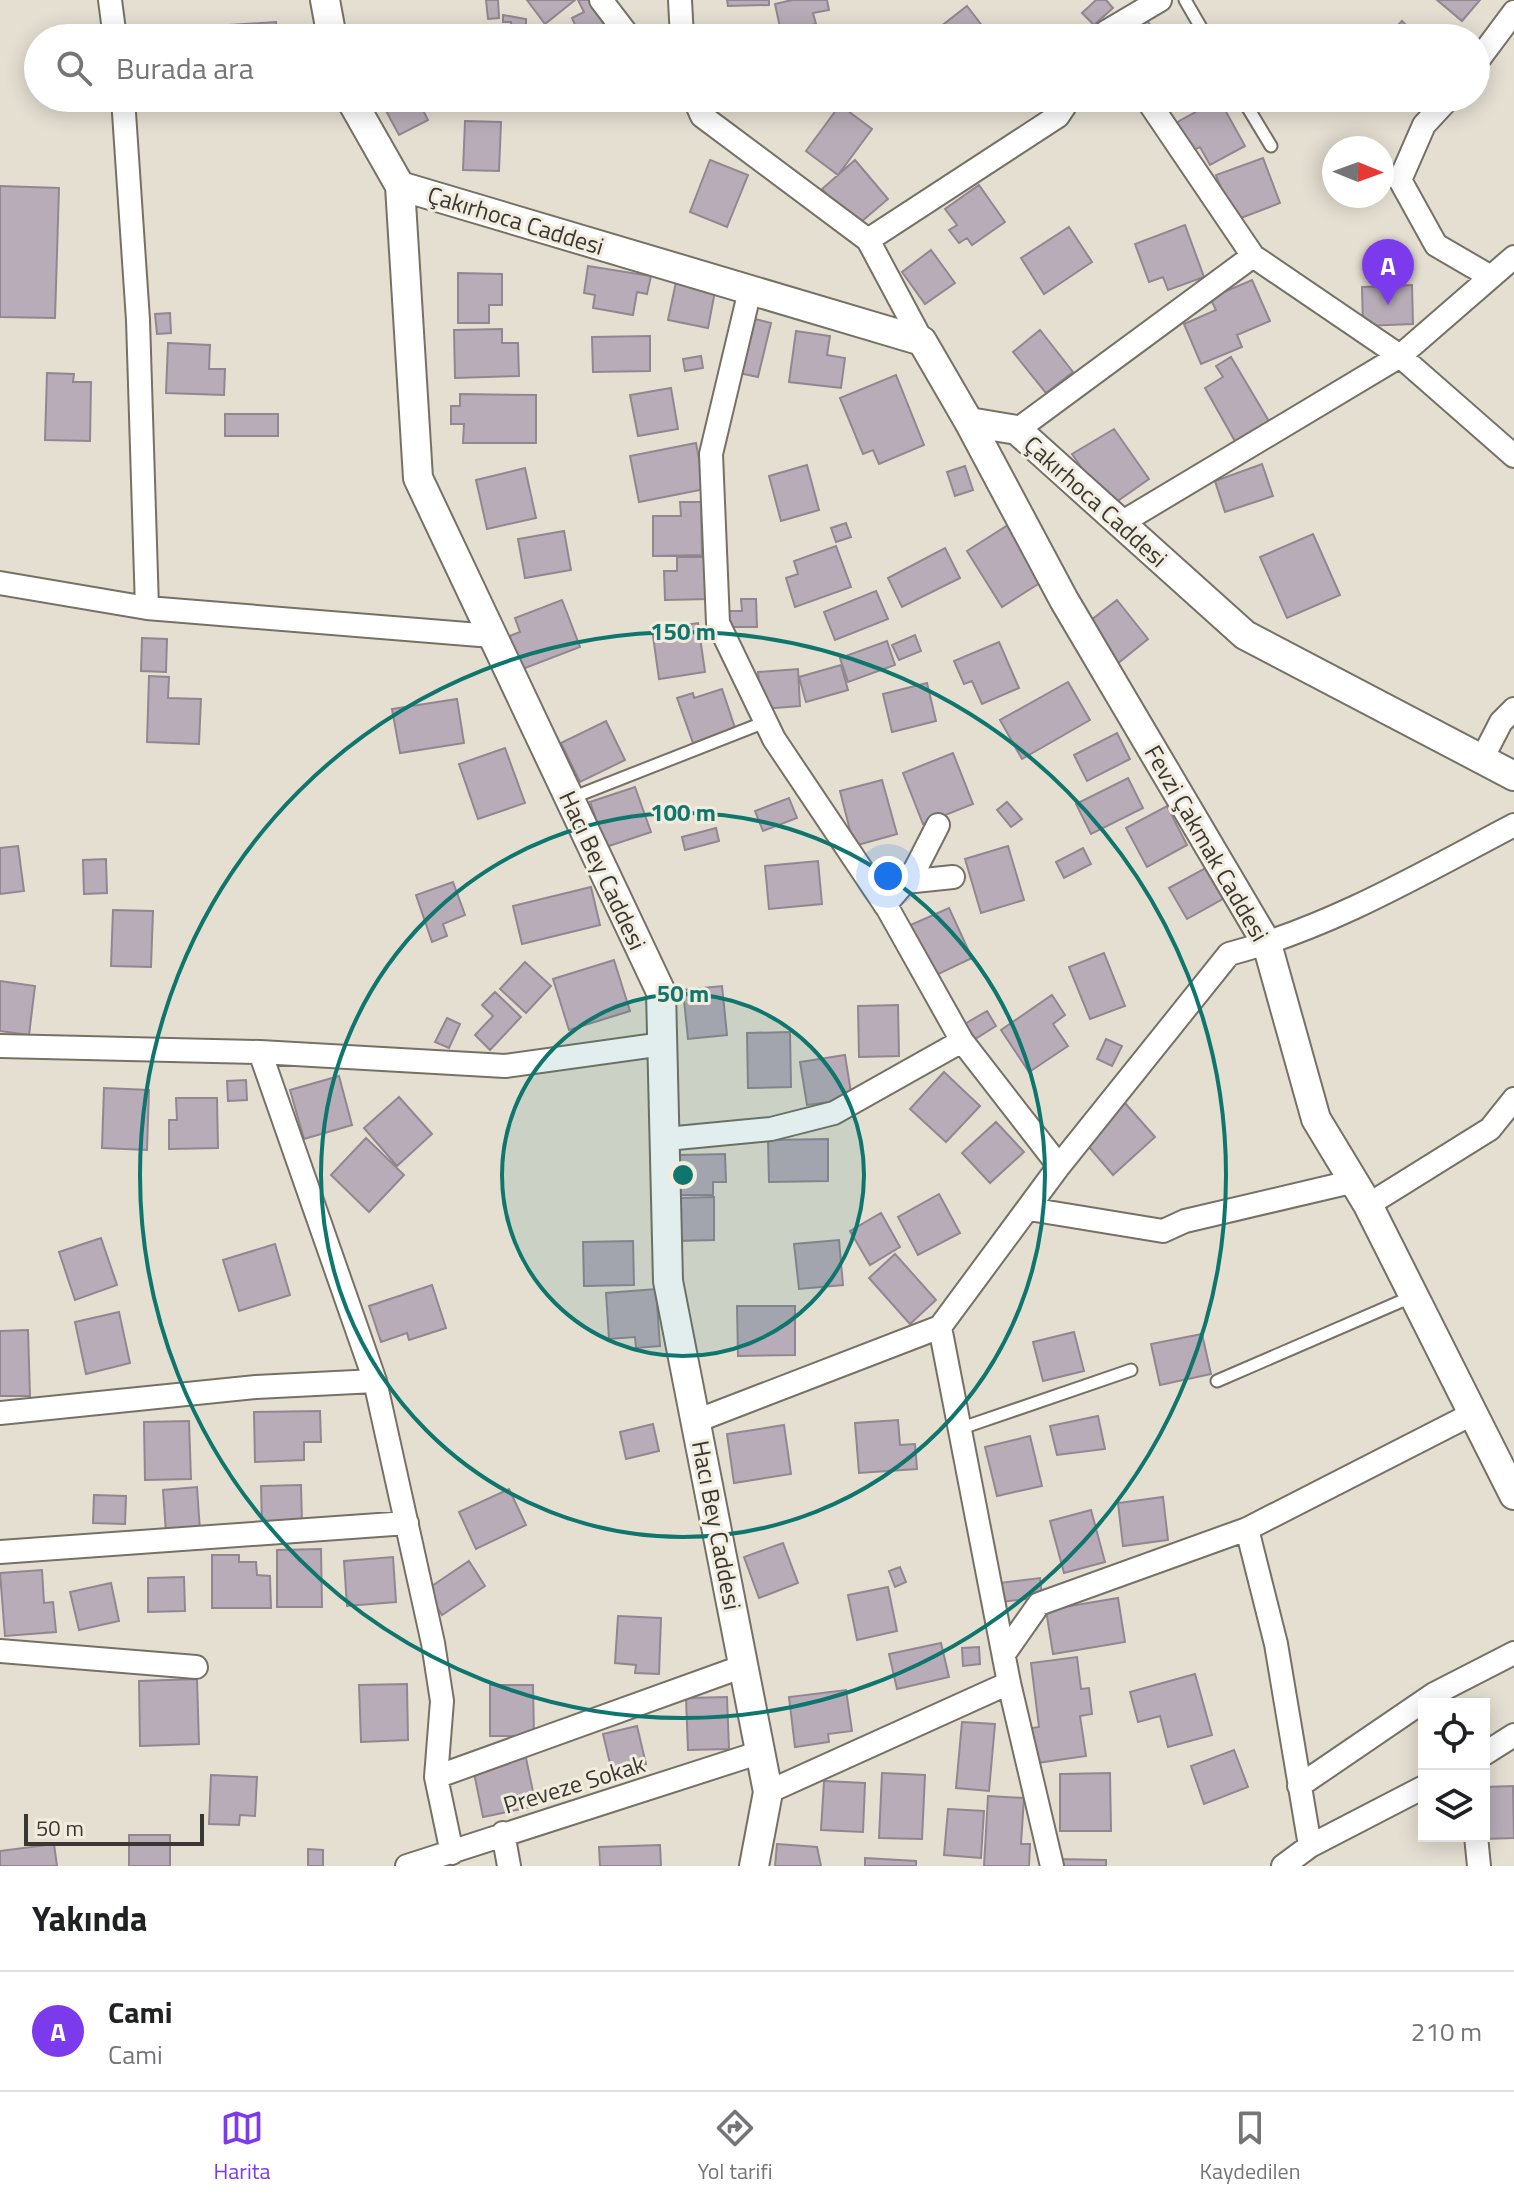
<!DOCTYPE html>
<html lang="tr">
<head>
<meta charset="utf-8">
<style>
	:root { --surface:#fff; --page:#f2f2f2; --text:#202124; --muted:#757577; --line:#e0e0e0; --accent:#7c3aed }
	body { margin:0; font-family:"Titillium Web",sans-serif; background:var(--page); color:var(--text) }
	.controls { position:absolute; right:24px; bottom:24px; display:grid; overflow:hidden; border-radius:0px; box-shadow:0 4px 20px #0003 }
	.controls button { width:72px; height:72px; display:grid; place-items:center; padding:0; border:0; border-bottom:2px solid var(--line); background:var(--surface); color:var(--text); font:40px sans-serif }
	.compass { position:absolute; left:1322px; top:136px; width:72px; height:72px; border-radius:50%; background:var(--surface); box-shadow:0 4px 20px #0003; rotate:91deg }
	.scale { position:absolute; left:24px; bottom:20px; width:180px; box-sizing:border-box; padding-left:8px; border:4px solid #393732; border-top:0; font-size:22px; line-height:28px; white-space:nowrap; color:#393732; -webkit-text-stroke:6px #f2ecdf; paint-order:stroke }
	.you { position:absolute; left:888px; top:876px; width:28px; height:28px; margin:-20px; border:6px solid #fff; border-radius:50%; background:#1a73e8; box-shadow:0 0 0 12px #1a73e833 }
	.badge { display:grid; place-items:center; width:52px; height:52px; border-radius:50%; background:var(--accent); color:#fff; font-size:26px; font-weight:700 }
	.pin { position:absolute; translate:-50% -66px; filter:drop-shadow(0 2px 4px #0008) }
	.pin::after { content:''; position:absolute; top:42px; width:28px; height:24px; background:inherit; clip-path:polygon(0 0,100% 0,50% 100%) }
	.list { margin:0; padding:0; list-style:none }
	h2 { display:flex; justify-content:space-between; align-items:center; height:104px; margin:0; padding:0 32px; font-size:34px }
	h2 small { font-size:26px; font-weight:400; color:var(--muted) }
	.list li { display:grid; grid-template-columns:52px 1fr auto; gap:24px; align-items:center; box-sizing:border-box; height:120px; padding:0 32px; border-top:2px solid var(--line) }
	.list b { display:block; font-size:30px; white-space:nowrap }
	.list p { margin:0; font-size:26px; white-space:nowrap; color:var(--muted) }
	.list em { font-size:26px; font-style:normal; color:var(--muted) }
	.icon { flex:none; width:44px; height:44px; fill:none; stroke:currentColor; stroke-width:2; stroke-linecap:round; stroke-linejoin:round }
	.map { position:relative; flex:none; width:1514px; height:1866px; overflow:hidden }
	.search { position:absolute; background:var(--surface); box-shadow:0 4px 20px #0003; left:24px; right:24px; top:24px; height:88px; display:flex; align-items:center; gap:20px; box-sizing:border-box; padding:0 28px; border-radius:44px; color:var(--muted); font-size:30px }
	.sheet { height:224px; background:var(--surface) }
	nav { display:flex; justify-content:space-around; align-items:center; box-sizing:border-box; height:112px; border-top:2px solid var(--line); background:var(--surface); font-size:22px; color:var(--muted) }
	nav a { display:grid; justify-items:center; gap:4px }
	nav .on { color:var(--accent) }
	.map>svg:first-child { display:block }
	.building { fill:#b7acb7; stroke:#928791; stroke-width:2 }
	.lines { fill:none; stroke-linecap:round; stroke-linejoin:round }
	.service-casing { stroke:#767165; stroke-width:15 }
	.minor-casing { stroke:#767165; stroke-width:26 }
	.tertiary-casing { stroke:#767165; stroke-width:32 }
	.service { stroke:#fff; stroke-width:11 }
	.minor { stroke:#fff; stroke-width:22 }
	.tertiary { stroke:#fff; stroke-width:28 }
	.ring { fill:none; stroke:#0f766e; stroke-width:4 }
	.labels { text-anchor:middle; dominant-baseline:central; stroke-width:6; stroke-linejoin:round; paint-order:stroke }
	.street-label { font-size:24px; fill:#393732; stroke:#f2ecdf }
	.centre { fill:#0f766e; stroke:#f2ecdf; stroke-width:4 }
	.ring-label { font-size:24px; text-anchor:middle; font-weight:bold; fill:#0f766e; stroke:#f2ecdf; stroke-width:6; stroke-linejoin:round; paint-order:stroke }
</style>
</head>
<body>
<div class="map">
<svg width="1514" height="1866" viewBox="0 0 1514 1866">
	<rect width="100%" height="100%" fill="#e5dfd2"/>
	<path class="building" d="M486,0H498L499,18L488,19Z
		M527,0H575L545,24Z
		M578,0H592L607,32L594,38H581L572,18L584,12Z
		M727,0H769V5L728,6Z
		M792,0H827L829,10L813,13L816,24L781,32L775,4Z
		M1096,0H1106L1113,8L1094,25L1082,13Z
		M1437,0H1480L1462,21Z
		M967,6L990,36L926,38Z
		M503,15L526,19V35H511V22H503Z
		M1148,21L1157,38H1119L1118,37Z
		M1402,21L1419,38H1385Z
		M276,22L277,38H215L214,26Z
		M379,98H417L428,120L399,135Z
		M994,98H1031L998,110Z
		M1219,99L1245,146L1210,165L1200,147L1189,152L1174,124Z
		M840,105L872,129L838,175L806,151Z
		M465,121L501,122L499,171L463,170Z
		M1263,158L1280,203L1233,221L1216,175Z
		M710,160L748,175L727,227L690,212Z
		M855,160L888,199L855,227L822,189Z
		M979,185L1005,222L972,245L967,238L959,243L949,230L957,225L945,209Z
		M0,186L59,188L55,318L0,317Z
		M1185,225L1204,277L1168,290L1163,277L1149,282L1135,244Z
		M1069,227L1092,262L1044,294L1021,258Z
		M931,250L955,283L925,304L902,272Z
		M588,266L651,276L647,294L637,292L633,315L593,308L595,295L584,293Z
		M458,273L502,274V305H489V323H458Z
		M677,277L716,286L708,328L668,320Z
		M1252,280L1270,321L1237,335L1242,347L1201,364L1184,324L1216,310L1210,298Z
		M1412,285L1413,324L1363,326L1362,287Z
		M170,313L171,333L157,334L155,314Z
		M747,317L771,323L758,377L734,372Z
		M502,329V343H518L519,376L455,378L454,330Z
		M1040,330L1073,372L1046,393L1013,352Z
		M796,331L830,336L827,355L845,358L841,388L789,382Z
		M650,336V371L593,372L592,337Z
		M168,343L210,345L209,369H225L224,395L166,393Z
		M701,356L703,368L685,371L683,359Z
		M1231,357L1270,423L1236,443L1205,388L1223,377L1216,366Z
		M47,373L74,374L73,382H91L90,441L45,440Z
		M896,375L924,445L879,464L873,450L863,454L840,398Z
		M671,388L678,429L638,436L630,395Z
		M460,394L536,395V443H463L464,424H451V406H460Z
		M225,414H278V436H225Z
		M1114,429L1149,479L1109,507L1072,454Z
		M696,443L705,489L639,502L630,456Z
		M1262,464L1273,496L1225,512L1215,481Z
		M807,465L819,510L781,521L769,476Z
		M965,466L973,490L955,496L947,472Z
		M525,468L536,518L487,529L476,480Z
		M680,502H701L702,555L653,556V516H681Z
		M846,523L851,537L836,542L831,528Z
		M1008,525L1043,581L1002,607L967,551Z
		M564,531L571,570L525,578L518,539Z
		M1313,534L1340,595L1287,618L1260,557Z
		M836,546L851,587L795,607L786,578L798,574L794,561Z
		M945,548L960,578L902,607L888,578Z
		M677,557H709L710,599L665,600L664,571H677Z
		M876,591L888,619L835,640L824,612Z
		M741,599H756L757,627H728V611H742Z
		M562,600L580,647L520,670L507,637L520,632L515,618Z
		M1117,600L1148,639L1117,664L1086,624Z
		M698,623L705,672L659,679L652,629Z
		M915,635L921,651L899,660L892,645Z
		M142,638L167,639L166,672L141,671Z
		M887,641L895,665L848,682L840,658Z
		M999,642L1019,688L982,704L972,681L964,684L954,661Z
		M841,665L848,690L806,702L799,677Z
		M798,669L800,706L761,709L758,672Z
		M149,676L169,677L168,698L201,699L199,744L147,742Z
		M1068,682L1090,720L1022,759L1000,720Z
		M927,683L936,721L892,732L883,694Z
		M722,689L735,728L693,743L677,698L693,693L694,698Z
		M457,699L464,743L400,753L392,709Z
		M606,721L625,760L580,782L561,743Z
		M1117,733L1130,759L1087,781L1074,755Z
		M505,748L525,803L478,819L459,764Z
		M953,753L973,804L923,824L903,773Z
		M1128,778L1143,808L1091,834L1076,804Z
		M882,780L897,834L854,846L840,791Z
		M635,787L651,832L606,847L590,802Z
		M789,798L797,818L763,831L755,811Z
		M1007,802L1022,819L1011,827L997,810Z
		M1167,806L1187,845L1147,867L1126,828Z
		M716,828L719,841L685,850L682,837Z
		M18,846L24,891L0,894V848Z
		M1008,846L1024,900L981,913L965,859Z
		M1083,848L1091,864L1064,878L1056,862Z
		M106,859L107,893L84,894L83,860Z
		M818,861L822,904L769,909L765,866Z
		M1211,865L1228,896L1187,919L1169,888Z
		M453,882L465,915L443,924L447,936L432,942L416,895Z
		M591,887L600,925L522,944L513,906Z
		M949,908L972,958L930,978L906,927Z
		M113,910L153,911L151,967L111,966Z
		M1104,953L1125,1006L1090,1019L1069,967Z
		M614,960L630,1011L569,1030L553,979Z
		M525,962L551,986L526,1013L500,989Z
		M0,981L35,986L29,1035L0,1031Z
		M722,986L727,1035L688,1039L683,990Z
		M495,992L521,1017L490,1050L475,1035L493,1016L482,1005Z
		M1052,995L1065,1015L1053,1024L1068,1046L1029,1072L1001,1030Z
		M898,1005L899,1056L859,1057L858,1006Z
		M987,1011L996,1026L972,1041L963,1025Z
		M447,1018L460,1024L449,1048L435,1042Z
		M790,1032L791,1087L748,1088L747,1033Z
		M1106,1039L1122,1046L1112,1066L1097,1059Z
		M845,1055L852,1099L807,1105L800,1062Z
		M944,1072L980,1106L946,1142L910,1109Z
		M339,1076L352,1125L304,1139L290,1090Z
		M246,1080L247,1100L228,1101L227,1081Z
		M104,1088L149,1090L147,1150L102,1148Z
		M399,1097L432,1134L397,1166L364,1128Z
		M176,1098H217L218,1148L169,1149V1120H177Z
		M1125,1103L1155,1137L1113,1175L1083,1140Z
		M996,1122L1024,1152L990,1183L962,1153Z
		M366,1138L404,1175L369,1212L331,1175Z
		M828,1139V1181L769,1182L768,1140Z
		M725,1154L726,1182H713V1195H680V1155Z
		M939,1194L960,1233L918,1255L898,1217Z
		M714,1197V1240L676,1241L675,1198Z
		M881,1213L900,1247L870,1265L850,1231Z
		M101,1238L117,1285L75,1300L59,1252Z
		M839,1240L843,1285L799,1289L794,1244Z
		M633,1241L634,1285L584,1286L583,1242Z
		M275,1244L290,1295L239,1311L223,1260Z
		M895,1254L936,1300L910,1324L869,1278Z
		M432,1285L446,1328L409,1340L407,1333L381,1342L369,1306Z
		M656,1289L660,1346L636,1348L635,1337L609,1339L606,1293Z
		M737,1306H795V1355L738,1356Z
		M119,1312L130,1363L86,1374L75,1322Z
		M28,1330L30,1396H0V1331Z
		M1074,1332L1084,1371L1043,1381L1033,1342Z
		M1202,1334L1211,1374L1160,1385L1151,1344Z
		M320,1411L321,1442H304V1460L255,1462L254,1412Z
		M1098,1416L1105,1449L1057,1455L1050,1426Z
		M898,1420L900,1445L915,1444L917,1469L859,1473L855,1423Z
		M189,1421L191,1479L145,1480L144,1422Z
		M653,1424L659,1451L626,1459L620,1432Z
		M784,1425L791,1474L734,1483L727,1434Z
		M1030,1436L1042,1486L997,1496L985,1447Z
		M301,1485L302,1524L262,1525L261,1486Z
		M197,1487L200,1531L166,1533L163,1490Z
		M509,1489L526,1525L476,1549L459,1512Z
		M94,1495L126,1496L125,1524L93,1523Z
		M1163,1497L1168,1540L1123,1546L1118,1503Z
		M1091,1510L1105,1562L1064,1573L1050,1521Z
		M783,1543L798,1583L759,1598L744,1557Z
		M321,1549L322,1607H277V1550Z
		M212,1555H239V1562H256L257,1575L270,1576L271,1608H212Z
		M393,1557L396,1602L347,1606L344,1561Z
		M469,1561L485,1586L442,1615L426,1590Z
		M900,1567L906,1582L895,1587L889,1571Z
		M42,1570L44,1603L53,1602L56,1632L5,1636L0,1573Z
		M184,1577L185,1611L148,1612V1578Z
		M1040,1578L1042,1597L1001,1602L999,1583Z
		M111,1583L119,1621L79,1630L70,1592Z
		M888,1587L897,1631L857,1640L848,1595Z
		M1118,1598L1125,1642L1053,1654L1046,1610Z
		M618,1616L661,1618L659,1674L635,1673L636,1665L615,1663Z
		M941,1643L949,1677L897,1689L889,1654Z
		M979,1647L980,1664L963,1666L962,1648Z
		M1077,1657L1081,1689L1089,1688L1092,1714L1080,1716L1086,1756L1030,1764L1025,1729L1039,1727L1031,1663Z
		M1195,1674L1212,1735L1168,1747L1160,1716L1138,1722L1130,1692Z
		M197,1679L199,1744L140,1746L139,1681Z
		M407,1684L408,1740L361,1742L359,1685Z
		M490,1685H533L534,1736H490Z
		M846,1690L852,1731L828,1734L829,1742L795,1747L789,1697Z
		M727,1697L729,1749L688,1750L686,1698Z
		M962,1722L995,1724L989,1791L956,1788Z
		M637,1726L646,1764L612,1772L603,1734Z
		M1234,1750L1248,1787L1204,1804L1191,1766Z
		M526,1758L536,1806L483,1817L473,1768Z
		M882,1773L925,1775L922,1839L879,1838Z
		M1110,1773L1111,1831H1060V1774Z
		M211,1775L257,1777L255,1816L240,1815L239,1825L209,1824Z
		M824,1781L865,1783L863,1832L821,1830Z
		M1513,1786L1514,1838L1484,1839V1787Z
		M988,1796L1024,1798L1021,1844H1030L1029,1866H984Z
		M948,1809L984,1811L981,1858L944,1855Z
		M129,1835H170V1866H129Z
		M54,1844L57,1866H0V1851Z
		M777,1844L817,1847L821,1866H775Z
		M660,1845L661,1866H600L599,1847Z
		M308,1849L323,1850V1866H308Z
		M865,1858L916,1861V1866H865Z
		M1057,1859L1106,1860V1866H1058Z"/>
	<g class="lines">
		<defs>
			<path id="service" d="M1185,0L1207,38
				M1242,98L1271,146
				M569,799L765,722
				M1217,1381L1411,1297
				M959,1429L1131,1370"/>
			<path id="minor" d="M110,0L115,38
				M601,0L630,38
				M680,0L682,38
				M1104,38L1106,32L1160,0
				M1476,63L1514,12
				M123,98L138,320L147,608
				M694,98L702,116L868,240L922,341
				M1146,98L1253,256L1400,356L1514,456
				M1449,98L1424,125L1400,180L1436,245L1491,277
				M868,240L1058,116L1070,98
				M750,290L711,454L718,623L774,739L888,909L962,1041L1059,1166
				M1017,430L1253,256
				M1121,523L1400,356L1514,257
				M0,583L147,608L492,636
				M1483,757L1501,722L1514,709
				M905,882L953,877
				M885,905L915,870L938,825
				M0,1046L260,1052L505,1066L663,1044
				M260,1052L375,1381L433,1643L442,1701L436,1777L452,1853
				M666,1139L771,1129L834,1113L962,1041
				M1368,1205L1490,1129L1514,1099
				M1029,1209L1163,1231L1185,1221L1351,1182
				M940,1327L1009,1683L1052,1866
				M0,1413L256,1387L375,1381
				M696,1421L940,1327L1059,1166L1229,954C1331,927 1421,874 1514,825
				M1247,1529L1276,1644L1310,1846
				M0,1552L407,1523
				M0,1651L196,1667
				M1004,1654L1039,1604L1247,1529L1472,1414
				M1484,1754L1514,1735
				M436,1777L744,1666
				M1299,1786L1434,1694L1514,1653
				M768,1792L1009,1683
				M503,1833L509,1866
				M1476,1836L1479,1866
				M407,1866L758,1753
				M1283,1866L1310,1846L1424,1787"/>
			<path id="tertiary" d="M325,0L332,38
				M350,98L400,186L418,478L661,992L668,1281L768,1792L754,1866
				M400,186L922,341L969,422L1017,430L1245,635L1514,776
				M969,422L1064,600L1267,944L1316,1119L1368,1205L1514,1495"/>
		</defs>
		<use href="#service" class="service-casing"/>
		<use href="#minor" class="minor-casing"/>
		<use href="#tertiary" class="tertiary-casing"/>
		<use href="#service" class="service"/>
		<use href="#minor" class="minor"/>
		<use href="#tertiary" class="tertiary"/>
	</g>
	<circle cx="683" cy="1175" r="181" fill="#0f766e" fill-opacity=".12"/>
	<g class="ring">
		<circle cx="683" cy="1175" r="181"/>
		<circle cx="683" cy="1175" r="362"/>
		<circle cx="683" cy="1175" r="543"/>
	</g>
	<g class="labels">
		<g class="street-label">
			<text transform="translate(516 220) rotate(17)">Çakırhoca Caddesi</text>
			<text transform="translate(1096 501) rotate(42)">Çakırhoca Caddesi</text>
			<text transform="translate(1207 843) rotate(60)">Fevzi Çakmak Caddesi</text>
			<text transform="translate(603 870) rotate(65)">Hacı Bey Caddesi</text>
			<text transform="translate(717 1525) rotate(79)">Hacı Bey Caddesi</text>
			<text transform="translate(574 1784) rotate(-17)">Preveze Sokak</text>
		</g>
	</g>
	<circle cx="683" cy="1175" r="12" class="centre"/>
	<g class="ring-label">
		<text x="683" y="640">150 m</text>
		<text x="683" y="821">100 m</text>
		<text x="683" y="1002">50 m</text>
	</g>
</svg>
<div class="controls">
<button><svg class="icon" aria-label="locate" viewBox="0 0 24 24"><circle cx="12" cy="12" r="6"/><path d="M12 2v4M12 18v4M2 12h4M18 12h4"/></svg></button>
<button><svg class="icon" aria-label="layers" viewBox="0 0 24 24"><path d="M12 4l9 5-9 5-9-5zM3 14l9 5 9-5"/></svg></button>
</div>
<svg class="compass" viewBox="-18 -18 36 36"><path d="M0-13l5 13h-10z" fill="#e53935"/><path d="M0 13l5-13h-10z" fill="#757577"/></svg>
<div class="scale">50 m</div>
<div class="you"></div>
<div class="pin badge" style="left:1388px;top:305px">A</div>
<div class="search"><svg class="icon" aria-label="search" viewBox="0 0 24 24"><circle cx="10" cy="10" r="6"/><path d="M15 15l6 6"/></svg>Burada ara</div>
</div>
<section class="sheet">
<h2>Yakında<small></small></h2>
<ul class="list">
<li><span class="badge">A</span><div><b>Cami</b><p>Cami</p></div><em>210 m</em></li>
</ul>
</section>
<nav>
<a class="on"><svg class="icon" aria-label="map" viewBox="0 0 24 24"><path d="M3 6l6-2 6 2 6-2v14l-6 2-6-2-6 2zM9 4v14M15 6v14"/></svg>Harita</a>
<a><svg class="icon" aria-label="directions" viewBox="0 0 24 24"><path d="M12 3l9 9-9 9-9-9zM9 14v-3h6M13 9l2 2-2 2"/></svg>Yol tarifi</a>
<a><svg class="icon" aria-label="saved" viewBox="0 0 24 24"><path d="M7 4h10v16l-5-4-5 4z"/></svg>Kaydedilen</a>
</nav>
</body>
</html>
